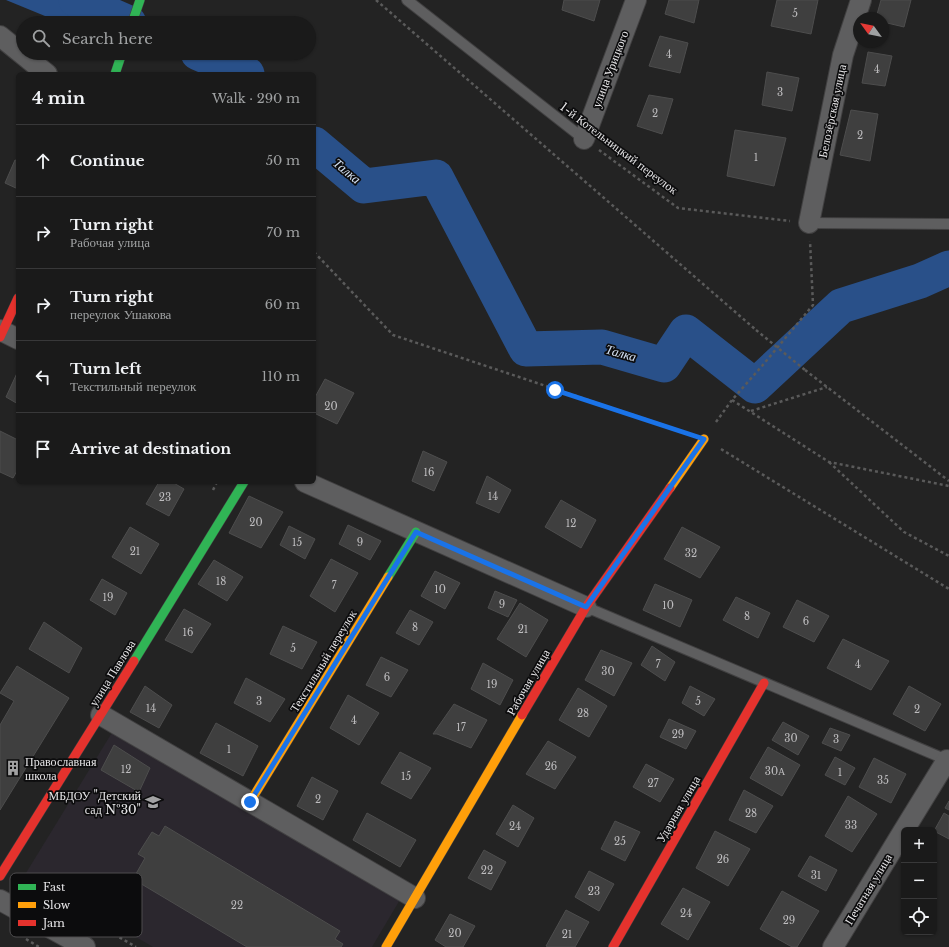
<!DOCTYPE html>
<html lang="en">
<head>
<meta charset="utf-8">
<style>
	:root { --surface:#1a1a1a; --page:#232323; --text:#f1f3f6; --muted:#9fa1a2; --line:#383839 }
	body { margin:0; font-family:"Libre Baskerville",serif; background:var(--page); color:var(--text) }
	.controls { position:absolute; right:12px; bottom:12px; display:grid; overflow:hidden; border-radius:6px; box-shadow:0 1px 3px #0004 }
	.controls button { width:36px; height:36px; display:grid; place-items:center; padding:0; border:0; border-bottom:1px solid var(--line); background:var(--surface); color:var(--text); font:20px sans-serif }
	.compass { position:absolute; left:853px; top:12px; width:36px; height:36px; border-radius:50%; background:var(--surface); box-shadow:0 1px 3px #0004; rotate:303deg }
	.stop { position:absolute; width:12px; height:12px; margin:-9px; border:3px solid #1a73e8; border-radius:50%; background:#fff }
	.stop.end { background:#1a73e8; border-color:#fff; box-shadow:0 1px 4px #0008 }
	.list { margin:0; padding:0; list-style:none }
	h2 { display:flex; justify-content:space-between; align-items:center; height:52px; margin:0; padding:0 16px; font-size:17px }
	h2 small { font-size:13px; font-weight:400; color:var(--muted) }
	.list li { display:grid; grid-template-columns:26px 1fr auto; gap:12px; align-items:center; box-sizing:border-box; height:72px; padding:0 16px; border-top:1px solid var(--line) }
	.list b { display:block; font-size:15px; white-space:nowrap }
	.list p { margin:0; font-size:13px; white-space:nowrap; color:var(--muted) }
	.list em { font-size:13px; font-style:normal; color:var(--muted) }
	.icon { flex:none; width:22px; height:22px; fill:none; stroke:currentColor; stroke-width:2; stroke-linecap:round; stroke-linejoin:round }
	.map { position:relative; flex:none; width:949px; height:947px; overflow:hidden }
	.search { position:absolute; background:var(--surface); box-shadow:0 1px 3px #0004; left:16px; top:16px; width:300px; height:44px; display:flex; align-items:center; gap:10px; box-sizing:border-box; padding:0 14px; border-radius:22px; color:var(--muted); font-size:15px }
	.panel { position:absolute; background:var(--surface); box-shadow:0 1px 3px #0004; left:16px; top:72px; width:300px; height:412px; border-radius:6px }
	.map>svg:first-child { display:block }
	.built { fill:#2b272e }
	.water { fill:#295089 }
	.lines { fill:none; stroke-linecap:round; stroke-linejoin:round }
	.river { stroke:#295089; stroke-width:35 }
	.building { fill:#3f3f3f; stroke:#4d4d4d }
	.lane-casing { stroke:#414041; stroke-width:12 }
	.street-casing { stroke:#414041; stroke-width:22 }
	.fast-casing { stroke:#414041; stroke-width:10 }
	.slow-casing { stroke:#414041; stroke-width:10 }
	.jam-casing { stroke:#414041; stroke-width:10 }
	.path { stroke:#5a5a5a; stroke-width:2.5; stroke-dasharray:3 3; stroke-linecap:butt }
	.lane { stroke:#5e5e5f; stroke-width:10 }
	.street { stroke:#5e5e5f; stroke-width:20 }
	.fast { stroke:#30b455; stroke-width:9 }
	.slow { stroke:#ff9f0a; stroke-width:9 }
	.jam { stroke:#e5322d; stroke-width:9 }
	.path-bridge { stroke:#5a5a5a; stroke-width:2.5; stroke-dasharray:3 3; stroke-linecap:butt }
	.route { stroke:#1a73e8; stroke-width:5 }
	.labels { text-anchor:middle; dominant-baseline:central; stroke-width:3.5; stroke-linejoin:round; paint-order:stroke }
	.number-label { font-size:10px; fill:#bdbcbe }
	.street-label { font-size:12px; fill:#e7e6e8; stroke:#0c0c0d }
	.poi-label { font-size:12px; fill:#e7e6e8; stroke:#0c0c0d; text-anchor:start }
	.water-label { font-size:13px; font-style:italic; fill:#d9e6f8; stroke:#0c0c0d }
	.key { fill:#0c0c0d; stroke:#4e4d4f; stroke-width:1 }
	.key-label { font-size:11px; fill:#e7e6e8 }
</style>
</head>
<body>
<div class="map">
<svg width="949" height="947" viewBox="0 0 949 947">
	<rect width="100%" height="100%" fill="#232323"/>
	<path class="built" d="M113,731L401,898L372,947H153L26,873Z"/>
	<path class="water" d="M6,0H105L100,10L97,23H62Z"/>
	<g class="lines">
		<path class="river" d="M76,0L129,23
			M198,53L247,74
			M314,144L364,186L436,177L526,349L602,347L664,365L686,332L755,386L841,306L920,281L949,268"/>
	</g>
	<path class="building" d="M564,0H600L594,21L562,10Z
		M669,0H699L694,23L665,14Z
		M777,0H818L811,34L771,26Z
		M881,0H911L904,27L883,22V18H876Z
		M660,36L688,43L680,73L649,66Z
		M868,52L892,56L885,86L862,83Z
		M767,72L799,78L792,111L762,105Z
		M649,95L673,99L662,134L637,126Z
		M851,110L878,114L870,161L840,155Z
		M735,130L786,138L774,186L727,176Z
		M15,160L18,161V189L5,183Z
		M18,371V404L6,397Z
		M325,379L354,393L337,424L314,413V399Z
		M0,431L18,440V469L13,478L0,472Z
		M423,451L447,462L434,491L412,481Z
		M487,476L511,490L499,513L476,503Z
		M159,482H172L184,489L169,516L146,504Z
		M249,496L283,512L261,548L229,533Z
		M561,500L596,520L581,548L545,527Z
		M348,525L381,541L370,560L339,544Z
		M289,526L315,539L305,559L280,545Z
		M130,527L159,544L141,574L112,557Z
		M682,527L720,547L700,578L664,559Z
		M331,559L358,573L335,612L310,596Z
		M214,560L243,577L227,601L198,584Z
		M435,571L460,583L445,609L421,596Z
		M102,579L127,593L115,615L90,600Z
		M655,584L692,600L680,627L643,610Z
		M495,591L517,600L508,617L488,608Z
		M736,597L770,613L758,638L723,620Z
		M797,600L829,616L814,642L783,627Z
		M520,603L548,620L526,657L497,639Z
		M184,609L211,624L192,653L165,640Z
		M410,610L433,622L419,645L396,633Z
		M44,622L82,648L69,673L29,649Z
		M283,626L317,642L302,669L270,654Z
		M843,639L889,661L871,690L827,668Z
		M652,646L675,662L665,681L641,665Z
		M601,650L632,663L614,696L585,680Z
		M381,657L408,670L391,697L366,685Z
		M483,663L513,680L500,705L471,689Z
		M17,666L69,698L0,810V725L14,701L0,693Z
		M246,678L285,699L270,722L234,703Z
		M145,686L172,705L159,728L130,712Z
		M690,686L715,699L704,716L682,703Z
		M909,686L941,704L925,731L893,714Z
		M578,688L607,706L589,737L559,720Z
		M348,695L379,713L359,745L330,728Z
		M454,704L487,720L471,748L437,734H433Z
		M669,719L696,731L686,749L660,737Z
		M783,722L809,736L798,755L772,740Z
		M216,723L258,746L243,776L200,753Z
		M830,728L850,735L841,751L822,743Z
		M548,741L576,757L555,789L526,774Z
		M114,745L150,768L139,792L101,770Z
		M768,747L800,765L782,796L750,778Z
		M400,752L431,768L411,799L381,783Z
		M835,757L855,768L845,785L825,775Z
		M874,758L906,774L891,803L859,787Z
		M646,764L674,779L660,802L633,787Z
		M312,777L338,791L323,820L297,806Z
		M744,790L773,806L756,833L729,820Z
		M848,796L877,814L852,852L825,836Z
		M949,801V810L945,808Z
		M513,805L534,818L518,847L496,834Z
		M367,813L416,840L400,867L353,840Z
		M944,813L949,816V839L934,831Z
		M615,821L640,832L625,861L601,849Z
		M165,826L340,931L335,939L343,944L341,947H247L133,879L145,858L138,854L152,832L159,836Z
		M715,831L750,849L728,886L696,868Z
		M484,850L506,862L491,890L468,878Z
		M810,856L837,870L826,891L798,876Z
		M589,871L614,884L599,911L575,897Z
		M683,888L710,902L688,940L661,924Z
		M782,891L819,911L797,947H792L760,929Z
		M566,910L589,922L575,947H548L546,946Z
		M450,914L475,926L463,947H446L435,940Z"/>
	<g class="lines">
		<defs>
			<path id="lane" d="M407,0L584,139
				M809,223L949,224
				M586,607L947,760L949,757"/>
			<path id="street" d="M0,36L47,74
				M584,139L636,0
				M809,223L843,55L861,0
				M0,330L18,339
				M305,482L586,607
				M101,715L415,898
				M904,830L947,760
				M0,900L85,947
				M833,947L904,830"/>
			<path id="fast" d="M132,23L140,0
				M115,74L122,53
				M388,577L416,532
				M134,661L244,482"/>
			<path id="slow" d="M670,488L704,439
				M250,802L388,577
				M386,947L522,715"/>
			<path id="jam" d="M0,337L18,298
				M522,715L586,607L670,488
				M0,876L134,661
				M613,947L764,683"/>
		</defs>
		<use href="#lane" class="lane-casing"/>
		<use href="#street" class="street-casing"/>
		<use href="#fast" class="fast-casing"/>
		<use href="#slow" class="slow-casing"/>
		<use href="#jam" class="jam-casing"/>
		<path class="path" d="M376,0L756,330
			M599,150L678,208L790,221
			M314,252L393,335L684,432
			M805,370L949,481
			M732,400L829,462L949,486
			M751,411L827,387
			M716,422L732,400L762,366L813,305L810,241
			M721,449L949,589
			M829,462L904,532L949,556
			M213,490L217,482
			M21,880L136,947
			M26,939L39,947"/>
		<use href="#lane" class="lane"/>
		<use href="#street" class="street"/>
		<use href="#fast" class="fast"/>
		<use href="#slow" class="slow"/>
		<use href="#jam" class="jam"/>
		<path class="path-bridge" d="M756,330L805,370"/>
	</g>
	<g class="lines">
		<path class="route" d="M250,802L416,532L586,607L704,439L555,390"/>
	</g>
	<defs>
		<symbol id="building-bare" viewBox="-9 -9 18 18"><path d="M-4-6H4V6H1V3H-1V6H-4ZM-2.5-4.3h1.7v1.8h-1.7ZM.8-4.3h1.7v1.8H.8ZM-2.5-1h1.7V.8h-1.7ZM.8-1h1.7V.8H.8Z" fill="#a2a2a3" stroke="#0c0c0d" stroke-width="2.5" paint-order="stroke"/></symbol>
		<symbol id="school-bare" viewBox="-9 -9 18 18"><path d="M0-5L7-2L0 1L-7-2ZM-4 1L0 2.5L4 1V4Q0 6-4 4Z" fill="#a2a2a3" stroke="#0c0c0d" stroke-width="2.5" paint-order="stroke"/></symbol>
	</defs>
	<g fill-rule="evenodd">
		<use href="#building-bare" x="2" y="757" width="22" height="22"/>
		<use href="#school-bare" x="142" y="791" width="22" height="22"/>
	</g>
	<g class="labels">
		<g class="number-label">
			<text x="795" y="13">5</text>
			<text x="669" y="54">4</text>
			<text x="877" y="69">4</text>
			<text x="780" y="92">3</text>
			<text x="655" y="113">2</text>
			<text x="860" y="135">2</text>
			<text x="756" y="157">1</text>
			<text x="331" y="406">20</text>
			<text x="429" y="472">16</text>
			<text x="493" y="496">14</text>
			<text x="165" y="497">23</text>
			<text x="256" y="522">20</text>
			<text x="571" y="523">12</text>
			<text x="297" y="542">15</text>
			<text x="360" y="542">9</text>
			<text x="135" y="551">21</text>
			<text x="691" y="553">32</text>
			<text x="221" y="581">18</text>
			<text x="334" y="585">7</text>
			<text x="440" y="589">10</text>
			<text x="108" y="597">19</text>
			<text x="502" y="604">9</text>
			<text x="668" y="605">10</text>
			<text x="747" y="616">8</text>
			<text x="806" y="621">6</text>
			<text x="415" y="627">8</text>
			<text x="523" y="629">21</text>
			<text x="188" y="632">16</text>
			<text x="293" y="648">5</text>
			<text x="658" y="664">7</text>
			<text x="858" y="664">4</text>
			<text x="608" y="671">30</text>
			<text x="387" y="677">6</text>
			<text x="492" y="684">19</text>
			<text x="259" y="701">3</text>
			<text x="698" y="701">5</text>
			<text x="151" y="708">14</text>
			<text x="917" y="709">2</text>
			<text x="583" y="713">28</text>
			<text x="354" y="720">4</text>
			<text x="461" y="727">17</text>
			<text x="678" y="734">29</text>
			<text x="791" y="738">30</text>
			<text x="836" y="739">3</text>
			<text x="229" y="749">1</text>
			<text x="551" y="766">26</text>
			<text x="126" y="769">12</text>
			<text x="775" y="771">30А</text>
			<text x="840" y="772">1</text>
			<text x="406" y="776">15</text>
			<text x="883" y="780">35</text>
			<text x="653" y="783">27</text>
			<text x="318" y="799">2</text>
			<text x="751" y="813">28</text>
			<text x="851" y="825">33</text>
			<text x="515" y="826">24</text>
			<text x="620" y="841">25</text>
			<text x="723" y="859">26</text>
			<text x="487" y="870">22</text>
			<text x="816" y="875">31</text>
			<text x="594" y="891">23</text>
			<text x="237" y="905">22</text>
			<text x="686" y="913">24</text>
			<text x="789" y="920">29</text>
			<text x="455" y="933">20</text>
			<text x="567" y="934">21</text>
		</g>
		<g class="street-label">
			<text transform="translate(610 69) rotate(-69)">улица Урицкого</text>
			<text transform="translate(832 111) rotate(-78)">Белозёрская улица</text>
			<text transform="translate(619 148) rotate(37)">1-й Котельницкий переулок</text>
			<text transform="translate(323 661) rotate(-59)">Текстильный переулок</text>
			<text transform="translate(112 673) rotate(-58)">улица Павлова</text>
			<text transform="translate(528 682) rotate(-60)">Рабочая улица</text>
			<text transform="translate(678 809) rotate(-60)">Ударная улица</text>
			<text transform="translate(868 889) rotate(-59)">Печатная улица</text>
		</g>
		<g class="poi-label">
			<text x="25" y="761">Православная<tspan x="25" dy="14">школа</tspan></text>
			<text x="141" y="795" text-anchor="end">МБДОУ "Детский<tspan x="141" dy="14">сад №30"</tspan></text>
		</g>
		<g class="water-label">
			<text transform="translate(347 171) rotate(40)">Талка</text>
			<text transform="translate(621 353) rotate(16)">Талка</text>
		</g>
	</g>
	<rect x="10" y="873" width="132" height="64" rx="6" class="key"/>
	<rect x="18" y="884" width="18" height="6" fill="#30b455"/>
	<rect x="18" y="902" width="18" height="6" fill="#ff9f0a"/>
	<rect x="18" y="920" width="18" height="6" fill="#e5322d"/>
	<g class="key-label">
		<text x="43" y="891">Fast</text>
		<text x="43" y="909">Slow</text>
		<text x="43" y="927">Jam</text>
	</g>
</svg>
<div class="controls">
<button>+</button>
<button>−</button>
<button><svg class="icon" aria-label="locate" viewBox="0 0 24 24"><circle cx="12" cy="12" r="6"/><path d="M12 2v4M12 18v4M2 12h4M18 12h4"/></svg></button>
</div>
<svg class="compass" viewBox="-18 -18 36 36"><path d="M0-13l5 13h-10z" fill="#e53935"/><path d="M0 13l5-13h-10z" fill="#9fa1a2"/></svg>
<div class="stop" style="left:555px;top:390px"></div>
<div class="stop end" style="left:250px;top:802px"></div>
<div class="search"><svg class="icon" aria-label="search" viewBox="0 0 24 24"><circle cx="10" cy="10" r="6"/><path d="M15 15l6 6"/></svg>Search here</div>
<section class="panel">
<h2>4 min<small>Walk · 290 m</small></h2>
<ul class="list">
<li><svg class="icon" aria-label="ahead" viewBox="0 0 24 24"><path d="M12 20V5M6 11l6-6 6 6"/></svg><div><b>Continue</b></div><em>50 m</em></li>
<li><svg class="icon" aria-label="right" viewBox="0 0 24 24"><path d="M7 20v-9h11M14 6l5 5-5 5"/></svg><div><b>Turn right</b><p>Рабочая улица</p></div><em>70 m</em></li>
<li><svg class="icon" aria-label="right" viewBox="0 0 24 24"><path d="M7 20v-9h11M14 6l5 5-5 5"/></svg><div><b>Turn right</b><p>переулок Ушакова</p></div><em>60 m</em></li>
<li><svg class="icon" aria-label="left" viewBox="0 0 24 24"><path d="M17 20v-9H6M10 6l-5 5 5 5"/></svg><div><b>Turn left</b><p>Текстильный переулок</p></div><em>110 m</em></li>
<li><svg class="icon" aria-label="arrive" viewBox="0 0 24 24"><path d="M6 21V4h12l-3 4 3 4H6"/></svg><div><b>Arrive at destination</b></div></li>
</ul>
</section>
</div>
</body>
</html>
